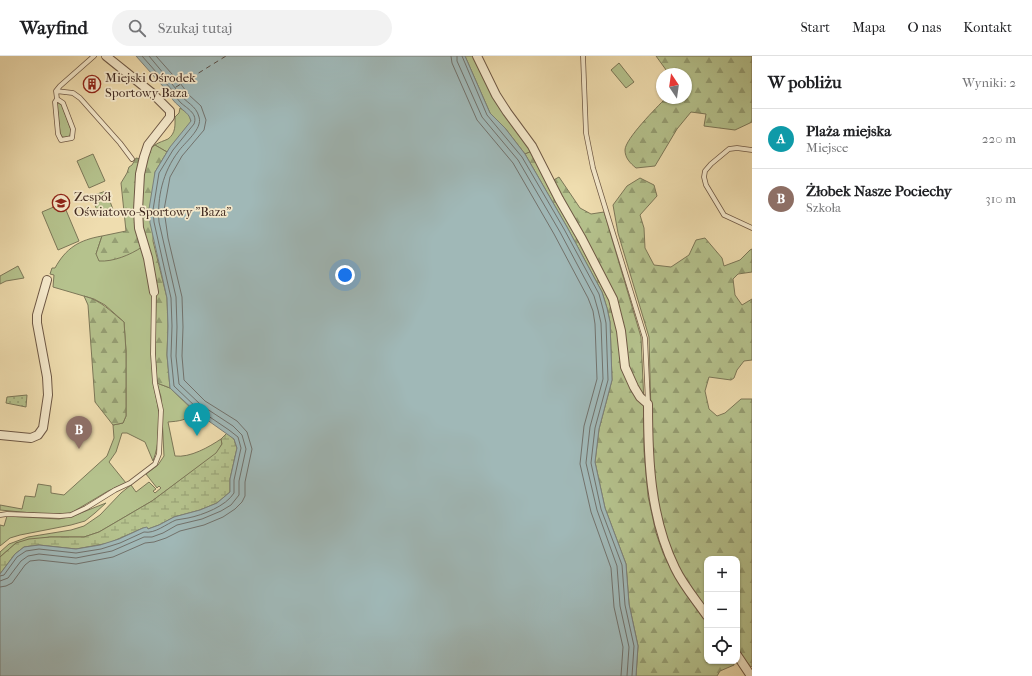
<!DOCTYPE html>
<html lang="pl">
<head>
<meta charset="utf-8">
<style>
	:root { --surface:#fff; --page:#f2f2f2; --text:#202124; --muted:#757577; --line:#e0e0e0; --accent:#8f2418 }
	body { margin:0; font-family:"IM FELL French Canon",serif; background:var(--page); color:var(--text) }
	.controls { position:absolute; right:12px; bottom:12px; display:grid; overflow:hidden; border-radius:8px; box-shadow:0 1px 3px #0004 }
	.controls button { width:36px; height:36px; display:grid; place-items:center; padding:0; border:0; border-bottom:1px solid var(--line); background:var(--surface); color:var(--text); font:20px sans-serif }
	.compass { position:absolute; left:656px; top:12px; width:36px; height:36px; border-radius:50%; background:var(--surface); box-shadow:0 1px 3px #0004; rotate:347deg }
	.you { position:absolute; left:345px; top:219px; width:14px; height:14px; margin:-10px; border:3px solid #fff; border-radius:50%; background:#1a73e8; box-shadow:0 0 0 6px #1a73e833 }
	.badge { display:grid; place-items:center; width:26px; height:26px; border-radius:50%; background:var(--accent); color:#fff; font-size:13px; font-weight:700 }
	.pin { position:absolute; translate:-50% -33px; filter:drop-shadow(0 1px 2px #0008) }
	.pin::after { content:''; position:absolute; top:21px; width:14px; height:12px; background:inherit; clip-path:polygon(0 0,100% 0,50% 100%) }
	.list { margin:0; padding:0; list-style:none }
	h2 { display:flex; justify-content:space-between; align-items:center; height:52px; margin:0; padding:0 16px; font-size:17px }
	h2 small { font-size:13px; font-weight:400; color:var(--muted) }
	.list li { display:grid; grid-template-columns:26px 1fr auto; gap:12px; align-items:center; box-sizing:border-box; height:60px; padding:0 16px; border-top:1px solid var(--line) }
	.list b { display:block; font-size:15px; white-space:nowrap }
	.list p { margin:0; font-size:13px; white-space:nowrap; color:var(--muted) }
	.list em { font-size:13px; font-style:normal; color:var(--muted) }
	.icon { flex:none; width:22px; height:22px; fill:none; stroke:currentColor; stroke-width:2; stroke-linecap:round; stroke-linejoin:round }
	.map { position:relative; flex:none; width:752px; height:620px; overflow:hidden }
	header { display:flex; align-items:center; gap:24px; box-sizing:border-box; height:56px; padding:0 20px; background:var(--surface); border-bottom:1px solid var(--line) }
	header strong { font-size:19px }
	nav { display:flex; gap:22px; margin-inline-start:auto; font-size:14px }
	.search { width:280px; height:36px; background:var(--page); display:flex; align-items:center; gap:10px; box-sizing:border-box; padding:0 14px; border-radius:22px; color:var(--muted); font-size:15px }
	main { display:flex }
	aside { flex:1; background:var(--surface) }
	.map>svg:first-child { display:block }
	.green { fill:#b5c28d; stroke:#7c7758 }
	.forest { fill:url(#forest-firs); stroke:#7c7758 }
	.wetland { fill:url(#wetland-marsh); stroke:#7c7758 }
	.park { fill:url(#park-dots); stroke:#7c7758 }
	.water { fill:#a0b8b7; stroke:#7b807b }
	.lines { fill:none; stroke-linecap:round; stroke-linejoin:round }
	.shore { stroke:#72726c; stroke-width:1 }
	.ferry { stroke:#5a4f47; stroke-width:1; stroke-dasharray:5 4; stroke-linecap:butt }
	.lane-casing { stroke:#6e5845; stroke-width:5.5 }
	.street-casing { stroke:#6e5845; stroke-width:10 }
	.lane { stroke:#f5e9cb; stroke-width:4 }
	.street { stroke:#f5e9cb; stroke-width:8 }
	.labels { text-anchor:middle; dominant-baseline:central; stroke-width:3.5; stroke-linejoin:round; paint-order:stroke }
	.poi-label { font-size:13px; fill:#432c22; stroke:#f5e9cb; text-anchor:start }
</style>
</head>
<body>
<header>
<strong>Wayfind</strong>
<div class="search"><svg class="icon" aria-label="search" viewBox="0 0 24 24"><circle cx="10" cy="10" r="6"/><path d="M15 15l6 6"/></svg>Szukaj tutaj</div>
<nav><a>Start</a><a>Mapa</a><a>O nas</a><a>Kontakt</a></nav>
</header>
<main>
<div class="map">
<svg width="752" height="620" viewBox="0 0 752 620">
	<defs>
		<pattern id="forest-firs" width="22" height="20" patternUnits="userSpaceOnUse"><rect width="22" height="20" fill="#b5c28d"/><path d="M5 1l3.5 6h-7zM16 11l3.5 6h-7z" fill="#959e73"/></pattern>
		<pattern id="wetland-marsh" width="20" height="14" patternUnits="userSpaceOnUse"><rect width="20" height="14" fill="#b5c28d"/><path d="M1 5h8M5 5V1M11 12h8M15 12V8" fill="none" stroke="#959e73"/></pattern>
		<pattern id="park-dots" width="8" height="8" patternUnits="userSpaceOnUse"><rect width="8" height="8" fill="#b5c28d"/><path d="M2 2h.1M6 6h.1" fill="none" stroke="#959e73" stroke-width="1.8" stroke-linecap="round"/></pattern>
	</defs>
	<rect width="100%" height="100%" fill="#efddaf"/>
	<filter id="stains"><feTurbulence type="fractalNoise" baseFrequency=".005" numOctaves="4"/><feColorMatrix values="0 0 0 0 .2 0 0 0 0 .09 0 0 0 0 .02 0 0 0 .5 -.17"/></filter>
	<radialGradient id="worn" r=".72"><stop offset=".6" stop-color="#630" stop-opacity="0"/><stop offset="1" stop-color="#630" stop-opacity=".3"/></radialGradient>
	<path class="green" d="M465,0H474L532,95L525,98L505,72L490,57Z
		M619,7L634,26L626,32L611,14Z
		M58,47L62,49L71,74L70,80L67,82L62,81L60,77L57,49Z
		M180,52L189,58L191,66L167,96L155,89C159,86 164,85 168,83C176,77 175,69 175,61L179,57Z
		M93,98L105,125L89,132L77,105Z
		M106,135L114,156L100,161L91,140Z
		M63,147L79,185L58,194L42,156Z
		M102,180L96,198L142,191C145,203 149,215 151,227C155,258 151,290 153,321C153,331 157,341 158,351C161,368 159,389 153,405L145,386L127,377H122L116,396L109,406L126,427L108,435L71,457L64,458H43L0,454V449L22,453L25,440L35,441L38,428L51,430V437L64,439L107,400L114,382L113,369L123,367L126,360V295L124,266L105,249L94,243L53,231L54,219L50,218L52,212H55C66,192 79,184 102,180Z
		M18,210L24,222L6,225L0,228V220Z
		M157,327L170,332L194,355C187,365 179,365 168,366L175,400C190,402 209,391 221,383L222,388L217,397L152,445L99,476L84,481H50L16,487L0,501V496L9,488L28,481L71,474L84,470L100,459L121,437L131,429L136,436L149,426L156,433L153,435L155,437L161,432L159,430L157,432L146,418L158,409L164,400L161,341Z
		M106,447L95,457L85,465L71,469L20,479L10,482L0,490V469L4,470L7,460L59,463L73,460Z"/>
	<path class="forest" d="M656,0H752V66L735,74L704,70L706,58L691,56L677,73L655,110L636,112C630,107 625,102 625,94C625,83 657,51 666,42H686V18H669Z
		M155,89L167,96L155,116L153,185L167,242L168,270L167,299L170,332L157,327L155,296L156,242L155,223L141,167L143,115L151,92Z
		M532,95L550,126L559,121L580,152L591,158L604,156L641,281L644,348V395L648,440L656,477L663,497L671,513L680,529L707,567V605H734V609L720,615L717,620H636L638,590L629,548L626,508L605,452L595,406L599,373L612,324L610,266L607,252L602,236L567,171L525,98Z
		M136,102L141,103L142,191C130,199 113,206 99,205L96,198L102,180L126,175L121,127L127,117L129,111L132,109Z
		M640,122L654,129L657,140L640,159L644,172L645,192L654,209L671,211L689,199L696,184L705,182L722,202L724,210L740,204L750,194L752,193V216L738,218L733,223L735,239L742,249L752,243V304L744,305L737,314L734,322L731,324L709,321L705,335L709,353L717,360L725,357L741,343H752V610L751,611L737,594V503H707V554L693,536L678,510L664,474L656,438L652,395L649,281L618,177L613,149L627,130Z
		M84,240C102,245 110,255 124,266L126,295V360L123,367L113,369L95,346L88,249Z"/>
	<path class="wetland" d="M227,377L234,383L237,392L230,423V436L217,447L200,454L174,461L159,469L148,473L143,472L109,487L76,493L39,489L24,491L15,498L0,518V501L16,487L29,483L50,481H84L99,476L152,445L216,397L222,388L221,383Z"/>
	<path class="park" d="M27,339L26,351L6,347L7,341Z"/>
	<path class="water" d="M136,0H465L490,57L505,72L525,98L567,171L602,236L607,252L610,266L612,324L599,373L595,406L605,452L626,508L629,548L638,590L636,620H0V518L15,498L24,491L31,490L39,489L76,493L100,489L119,483L143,472L147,471L148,473L159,469L174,461L200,454L217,447L230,436V423L237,392L234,383L196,356L170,332L167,299L168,270L167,242L150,167L149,153L155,116L170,91L191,65C189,57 184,56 179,50C174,46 171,42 168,36Z"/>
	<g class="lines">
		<path class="shore" d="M451,0L452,7L477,64L513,107L554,178L588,242L593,255L595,268L597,323L584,370L580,408L591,456L611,512L614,551L623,591L621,620
			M457,0V5L482,61L518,104L560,176L594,240L598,254L601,267L603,323L590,371L586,407L597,454L617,510L620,550L629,591L627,620
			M462,0L487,59L522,101L564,173L599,238L603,253L606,267L608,324L595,372L591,407L601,453L622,509L625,549L634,590L632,620
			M0,520L4,519L17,501L26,495L39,493L76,497L101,493L120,487L144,476C155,478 166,468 176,464C180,463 184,463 188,462C203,459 226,450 234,437V424L241,392L238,381L229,374L198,353L174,330L171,300L172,270L171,242L154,166L153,154L159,117L173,94L194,68C198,58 188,53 181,47C177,43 175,39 172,34L142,0
			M0,525L8,522L21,505L28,500L39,498L76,502L112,495L144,481H152L163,477L177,469L202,463L221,455L231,449L239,439V425L246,393L242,379L233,370L201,349L179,328L176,300L177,271L176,241L159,166C157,141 163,116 178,96C184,87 203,73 199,61C196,49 186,47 180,38C170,25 159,12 149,0
			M0,531L6,530L12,527L25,509L30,505L39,504L76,508L113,501L145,487L154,486L166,482L180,475L204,469L223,461L235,453L242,446L245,440V426L252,393L247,376L237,365L205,345L184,324L182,300L183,271L182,241L168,182L164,154L170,121L182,100L204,74L206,64L201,50L189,39L180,27L156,0"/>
		<path class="ferry" d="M168,36L226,0"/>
		<defs>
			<path id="lane" d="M583,0L586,77L593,112L645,282L648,347
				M56,35L73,37L80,42L120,87L132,103
				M57,43L63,47L73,73L72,82L61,84L58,78L55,46L57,43L56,35L60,30L94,0
				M752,94L737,92L729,93L711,108L705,115L704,121L706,129L724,159L752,172
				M0,459L7,458L60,460L71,459L86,452L115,434L130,427L155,408L159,398L161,354L155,327L153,298L154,236"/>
			<path id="street" d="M106,0L152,37L170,55V61L148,89L144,101L140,118L138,154L139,172L148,202L154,236
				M477,0L496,39L507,56L532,90L559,143L582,183L613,243L621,275L625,311L634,331L640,341L648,348C648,403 650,461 675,512C683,529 696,544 707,560
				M0,379L31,382L38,379L43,372L48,339L47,321L37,267V259L47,224
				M737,599L751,620"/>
		</defs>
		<use href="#lane" class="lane-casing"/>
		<use href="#street" class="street-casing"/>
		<use href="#lane" class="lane"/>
		<use href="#street" class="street"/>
	</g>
	<defs>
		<symbol id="building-ring" viewBox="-11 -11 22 22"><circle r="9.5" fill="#f5e9cb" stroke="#8f2418" stroke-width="1.5"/><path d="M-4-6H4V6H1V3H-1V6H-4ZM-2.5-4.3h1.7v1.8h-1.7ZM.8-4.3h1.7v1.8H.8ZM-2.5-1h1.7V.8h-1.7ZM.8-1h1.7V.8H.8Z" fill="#8f2418"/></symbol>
		<symbol id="school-ring" viewBox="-11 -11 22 22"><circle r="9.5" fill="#f5e9cb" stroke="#8f2418" stroke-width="1.5"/><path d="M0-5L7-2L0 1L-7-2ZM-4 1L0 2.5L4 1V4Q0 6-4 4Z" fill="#8f2418"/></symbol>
	</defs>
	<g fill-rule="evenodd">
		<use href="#building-ring" x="82" y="18" width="20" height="20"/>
		<use href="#school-ring" x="51" y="137" width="20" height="20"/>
	</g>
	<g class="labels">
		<g class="poi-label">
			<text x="105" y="21">Miejski Ośrodek<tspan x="105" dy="15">Sportowy Baza</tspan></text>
			<text x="74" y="140">Zespół<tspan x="74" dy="15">Oświatowo-Sportowy "Baza"</tspan></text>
		</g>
	</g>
	<rect width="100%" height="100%" filter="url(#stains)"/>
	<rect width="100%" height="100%" fill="url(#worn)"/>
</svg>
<div class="controls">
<button>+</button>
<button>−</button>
<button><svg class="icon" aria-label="locate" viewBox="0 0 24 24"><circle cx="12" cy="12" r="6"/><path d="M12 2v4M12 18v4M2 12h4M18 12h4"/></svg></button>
</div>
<svg class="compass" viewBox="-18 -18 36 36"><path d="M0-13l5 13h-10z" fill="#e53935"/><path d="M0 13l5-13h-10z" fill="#757577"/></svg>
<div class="you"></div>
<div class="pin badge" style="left:197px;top:380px;background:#0f9aa8">A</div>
<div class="pin badge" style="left:79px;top:393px;background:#8d6e63">B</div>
</div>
<aside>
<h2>W pobliżu<small>Wyniki: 2</small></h2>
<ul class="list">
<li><span class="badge" style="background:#0f9aa8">A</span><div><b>Plaża miejska</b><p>Miejsce</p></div><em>220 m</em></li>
<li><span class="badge" style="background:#8d6e63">B</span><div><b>Żłobek Nasze Pociechy</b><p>Szkoła</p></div><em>310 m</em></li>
</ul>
</aside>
</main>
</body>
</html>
